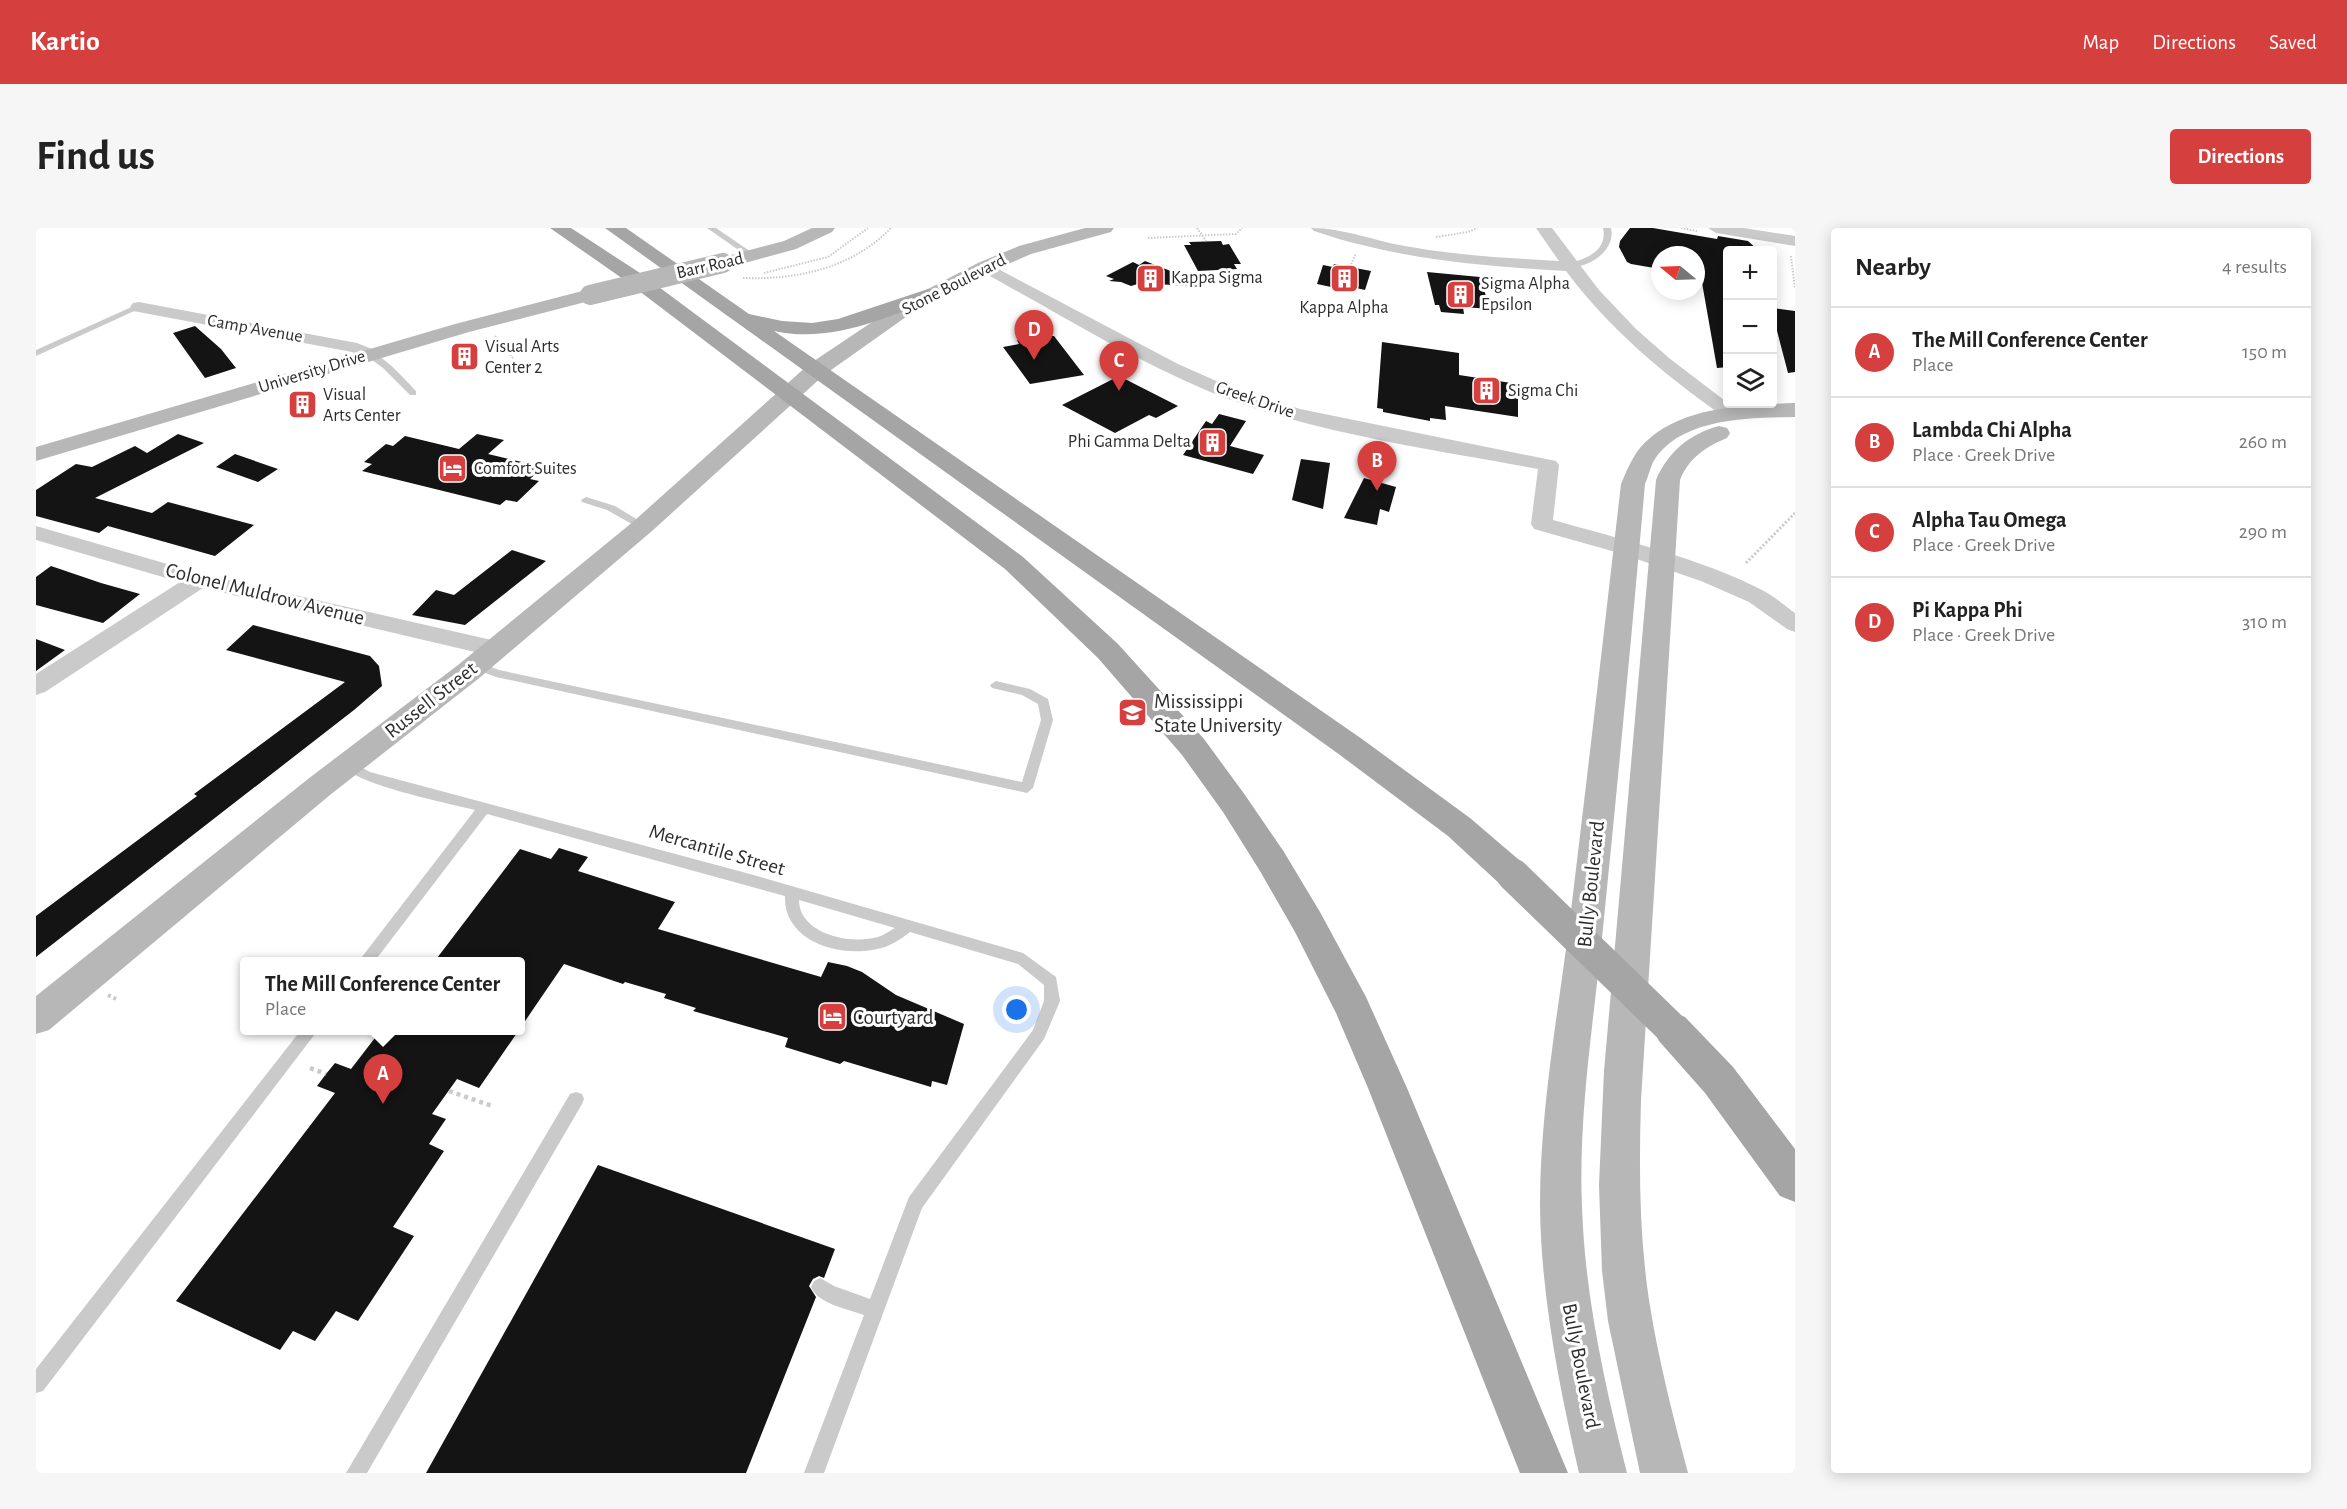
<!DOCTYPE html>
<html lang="en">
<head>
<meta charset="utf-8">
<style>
	:root { --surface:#fff; --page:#f6f6f6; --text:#222; --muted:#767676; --line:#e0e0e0; --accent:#d53f3e }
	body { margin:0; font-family:"Alegreya Sans",sans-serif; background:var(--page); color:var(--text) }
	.controls { position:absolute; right:18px; top:18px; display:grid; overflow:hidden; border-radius:6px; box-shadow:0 3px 15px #0003 }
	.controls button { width:54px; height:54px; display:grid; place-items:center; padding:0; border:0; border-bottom:2px solid var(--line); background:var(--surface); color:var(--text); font:30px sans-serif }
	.compass { position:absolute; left:1615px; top:18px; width:54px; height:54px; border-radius:50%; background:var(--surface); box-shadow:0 3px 15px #0003; rotate:289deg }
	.you { position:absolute; left:981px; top:782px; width:21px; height:21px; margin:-15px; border:4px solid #fff; border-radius:50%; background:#1a73e8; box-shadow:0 0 0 9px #1a73e833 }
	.badge { display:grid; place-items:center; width:39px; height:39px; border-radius:50%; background:var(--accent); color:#fff; font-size:20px; font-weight:700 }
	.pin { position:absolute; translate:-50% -50px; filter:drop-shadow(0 2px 3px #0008) }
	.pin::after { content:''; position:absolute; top:32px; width:21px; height:18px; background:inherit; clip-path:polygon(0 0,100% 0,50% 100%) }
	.popup { position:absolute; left:204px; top:729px; width:285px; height:78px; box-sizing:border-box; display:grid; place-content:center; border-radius:6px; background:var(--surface); filter:drop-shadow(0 2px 4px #0005); font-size:20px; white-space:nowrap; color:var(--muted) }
	.popup b { font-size:22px; color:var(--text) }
	.popup::after { content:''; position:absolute; left:50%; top:100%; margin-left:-12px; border:12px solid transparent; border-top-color:var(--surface) }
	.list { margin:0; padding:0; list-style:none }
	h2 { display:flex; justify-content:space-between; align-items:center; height:78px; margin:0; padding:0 24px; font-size:26px }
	h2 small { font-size:20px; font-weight:400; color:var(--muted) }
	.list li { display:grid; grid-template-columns:39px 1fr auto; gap:18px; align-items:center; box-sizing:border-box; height:90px; padding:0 24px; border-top:2px solid var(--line) }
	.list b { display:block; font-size:22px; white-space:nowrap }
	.list p { margin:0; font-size:20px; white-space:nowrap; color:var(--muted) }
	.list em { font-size:20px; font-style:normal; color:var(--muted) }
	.icon { flex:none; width:33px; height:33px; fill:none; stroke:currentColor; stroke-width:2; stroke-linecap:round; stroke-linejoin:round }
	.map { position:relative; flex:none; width:1759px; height:1245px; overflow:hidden; border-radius:6px }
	header { display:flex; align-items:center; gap:36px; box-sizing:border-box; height:84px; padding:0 30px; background:var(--accent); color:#fff }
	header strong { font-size:28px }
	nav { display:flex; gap:33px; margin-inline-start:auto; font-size:21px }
	.intro { display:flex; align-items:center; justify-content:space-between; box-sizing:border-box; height:144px; padding:0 36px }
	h1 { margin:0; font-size:42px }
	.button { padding:15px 27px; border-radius:6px; background:var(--accent); color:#fff; font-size:21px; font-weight:700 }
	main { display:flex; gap:36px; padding:0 36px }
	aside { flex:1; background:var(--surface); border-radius:6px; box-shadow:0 3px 15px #0003 }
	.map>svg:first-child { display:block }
	.building { fill:#141414 }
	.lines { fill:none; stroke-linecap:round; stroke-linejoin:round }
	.path-far3 { stroke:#cacaca; stroke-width:2; stroke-dasharray:1.5 1.5; stroke-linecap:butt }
	.path-far2 { stroke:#cacaca; stroke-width:3; stroke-dasharray:2 2; stroke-linecap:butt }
	.path-far1 { stroke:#cacaca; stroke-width:4; stroke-dasharray:3 3; stroke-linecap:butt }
	.path { stroke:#cacaca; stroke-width:4.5; stroke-dasharray:4 4; stroke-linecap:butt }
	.lane { fill:#cacaca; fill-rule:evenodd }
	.street { fill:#cacaca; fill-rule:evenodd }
	.secondary { fill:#b7b7b7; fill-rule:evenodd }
	.primary { fill:#a5a5a5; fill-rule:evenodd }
	.secondary-bridge { stroke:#b7b7b7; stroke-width:20 }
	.primary-bridge { stroke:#a5a5a5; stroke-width:33 }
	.labels { text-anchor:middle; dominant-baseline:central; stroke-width:6; stroke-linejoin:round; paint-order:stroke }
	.far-street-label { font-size:18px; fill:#2d2d2d; stroke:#fff }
	.far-poi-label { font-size:18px; fill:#2d2d2d; stroke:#fff; text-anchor:start }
	.street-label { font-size:21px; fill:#2d2d2d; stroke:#fff }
	.poi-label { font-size:21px; fill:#2d2d2d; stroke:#fff; text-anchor:start }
</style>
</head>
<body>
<header>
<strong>Kartio</strong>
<nav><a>Map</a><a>Directions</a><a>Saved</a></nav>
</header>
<div class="intro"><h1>Find us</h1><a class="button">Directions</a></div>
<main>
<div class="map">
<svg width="1759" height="1245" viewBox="0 0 1759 1245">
	<rect width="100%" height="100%" fill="#fff"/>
	<path class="building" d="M1594,0H1617L1681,11L1682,8L1712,13L1722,22H1692V139L1681,140L1665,49L1660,48V27H1624V41L1595,36L1591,34L1583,19L1584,13Z
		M1185,13L1187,17L1193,16L1205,36H1198L1201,41L1162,43L1148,17H1155L1153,14Z
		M1109,33L1168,56L1167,59L1105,55L1095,58L1085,54L1073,53L1078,51L1070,48L1097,34L1103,37Z
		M1298,36L1335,43L1329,62L1311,58L1309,62L1281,56L1287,37L1297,39Z
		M1391,44L1444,49L1454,81L1427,79L1428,86L1405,84L1403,77H1399Z
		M1737,80L1759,83V144L1752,145L1740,99H1737Z
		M159,98L185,121L200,140L169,150L137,105Z
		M1008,108H1018L1048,147L994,156L967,119L983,116L981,112Z
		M1346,114L1423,125V147L1482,156V189L1409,178L1410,192L1394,190V193L1347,184V181L1341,180Z
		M1083,148L1142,178L1120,190L1113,187L1079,205L1026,177Z
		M1183,186L1210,193L1194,218L1228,227L1217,246L1147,227L1170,193L1176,196Z
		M142,206L168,215L59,270L116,285L132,274L218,297L179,328L72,298L63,305L0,288V262L40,236L56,239L99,218L111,225Z
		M441,206L468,212L452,226L507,239L494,251L503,253L481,274L470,272L464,277L326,243L336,236L328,234L350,216L357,218L369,208L423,221Z
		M199,226L242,241L222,254L180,239Z
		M1265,231L1294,235L1287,281L1256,272Z
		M1328,250L1360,259L1353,284L1344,281L1341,297L1308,290Z
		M476,322L510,333L429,397L376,387L400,362L418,367Z
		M15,338L65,355L104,366L67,395L0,377V349Z
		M217,397L334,428L343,438L346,458L318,482L0,729V688L161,568L158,566L309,454L190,422Z
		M0,411L29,422L0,443Z
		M523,620L552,629L542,643L639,674L622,701L785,749L792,734L811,738L826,744L860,767L928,796L911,857L896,853L895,859L808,833L804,836L749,819L752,810L657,783L660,780L628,770L630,766L589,754L587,756L528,736L485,799V734H398L484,621L515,631Z
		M345,802H483L443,860L421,851L396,886L410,891L393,916L408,923L357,999L378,1008L322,1093L300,1083L279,1113L257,1103L244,1122L140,1073L299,865L281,858L290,846L299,835L315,841Z
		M562,937L799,1021L788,1050L783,1048L777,1051L773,1058L780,1069L710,1245H390Z"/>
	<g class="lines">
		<path class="path-far3" d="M1161,0L1170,13
			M1645,0L1661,3
			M1400,9L1432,4L1441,0
			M1112,10L1200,6L1206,0
			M1755,28L1759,60
			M1314,39L1320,25
			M728,45L792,29L832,0
			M707,50C762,52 816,40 855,0
			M459,108L489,145"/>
		<path class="path-far2" d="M1710,335L1759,285"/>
		<path class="path-far1" d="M72,767L82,772"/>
		<path class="path" d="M274,840L290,846
			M413,863L456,878"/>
		<path class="lane" d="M671,0H680L721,28L714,30Z
			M1567,0H1575C1580,23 1553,40 1531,40V36C1550,31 1572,23 1567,0Z
			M100,77L107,79L0,128V122Z
			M332,125C346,124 370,153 380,163V167H374L347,140L332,129Z
			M550,269L579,278L612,298L607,301L603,300L571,282L546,274L545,272Z
			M440,433L463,442L986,554L1005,492L1002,476L986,467L956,460L954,457L960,453L994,461L1012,471L1017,492L997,560L991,565L460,449L436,440L434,437L436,434Z
			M312,532L334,544L714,646L987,725L1020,749L1024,773L1008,811L886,980L788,1245H768L828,1087C812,1081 782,1076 775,1059L778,1053L784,1050L798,1058L834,1071L873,969L997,802L1008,773V757L982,736L874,704C864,712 853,719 841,721C803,730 747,713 749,668L451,586L338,734H322L439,582C412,575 320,557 306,537ZM763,672L859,700C853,703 848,707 842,709C814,717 763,706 763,672Z
			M265,802H282L7,1163L0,1165V1141Z
			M540,864L546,866L548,871L546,876L331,1245H310L534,866Z"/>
		<path class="street" d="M1275,0C1309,0 1341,14 1375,19C1424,28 1474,30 1523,33L1500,0H1516L1563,62L1600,101L1633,130L1705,185L1702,189H1688C1629,147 1574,102 1530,43C1444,38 1360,31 1278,3Z
			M1672,0H1708L1759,8V18L1680,5Z
			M949,34L1142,136L1187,156L1264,181L1520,233L1523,237L1517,292C1584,311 1667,331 1728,363C1739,369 1749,378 1759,385V404L1751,401L1713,374L1665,353L1583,325L1498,301L1495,296L1502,241C1395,221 1273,205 1172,163C1093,130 1018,83 943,42L941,39L943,36Z
			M103,74L321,115L341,123L344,127L341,131H329L316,124L97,83L94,79L97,75Z
			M0,298L166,346L460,413L469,415L472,421L469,427L460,429L167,360L9,464L0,467V446L144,354L0,312Z"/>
		<path class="secondary" d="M776,0H799L796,4L760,21L687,41L680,39L678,35L680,31L748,13Z
			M1049,0H1078L1075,4L995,26L956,43L877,84L788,147L616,303L442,451L294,567L13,802L0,806V768L272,551L422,437L598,293L772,137L863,76L942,35L983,18Z
			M554,61L561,63L564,67L561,71L433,104L0,233V219L419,96Z
			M1759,175V189C1714,190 1644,189 1617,234C1614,241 1612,249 1609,256C1596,404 1582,552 1567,700C1558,792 1542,886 1546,979C1549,1069 1569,1158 1591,1245H1543C1523,1157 1505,1068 1504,978C1504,884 1521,791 1533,699C1551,551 1568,404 1585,256C1592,239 1599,222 1614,210C1652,178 1711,177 1759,175Z
			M1683,198L1691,200L1694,205L1691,210C1669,219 1653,230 1644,252L1605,872C1603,938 1603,1005 1613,1072C1622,1130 1637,1188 1652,1245H1604L1572,1093L1566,1043L1563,957L1568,843L1620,252C1632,224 1653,206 1683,198Z"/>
		<path class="primary" d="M514,0H535L604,45L987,329L1082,416L1168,511L1209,567L1248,624L1284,684L1330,769L1371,860L1532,1245H1484L1332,860L1300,785L1259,704L1224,643L1187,584L1146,527L1062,430L969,341L590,53Z
			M569,0H590L713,86L746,93L776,95L802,91L892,61H906L909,65L906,69C852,88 797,116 738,103L1326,511L1434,590L1489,637L1494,647L1489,657L1477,660L1465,657L1412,608L1304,527Z
			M1636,784L1649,789L1697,839L1759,921V974L1744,968L1669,865L1623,813L1617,801L1623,789Z"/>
		<path class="secondary-bridge" d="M554,67L687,35"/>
		<path class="primary-bridge" d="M1477,647L1636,801"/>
	</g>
	<defs>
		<symbol id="building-square" viewBox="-11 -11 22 22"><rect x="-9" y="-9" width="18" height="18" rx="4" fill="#d53f3e" stroke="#fff"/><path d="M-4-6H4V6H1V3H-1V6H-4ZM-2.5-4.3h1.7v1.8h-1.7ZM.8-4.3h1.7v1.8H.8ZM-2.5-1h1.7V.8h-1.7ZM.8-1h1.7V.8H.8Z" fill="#fff"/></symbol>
		<symbol id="hotel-square" viewBox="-11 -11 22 22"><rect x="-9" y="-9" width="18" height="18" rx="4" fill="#d53f3e" stroke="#fff"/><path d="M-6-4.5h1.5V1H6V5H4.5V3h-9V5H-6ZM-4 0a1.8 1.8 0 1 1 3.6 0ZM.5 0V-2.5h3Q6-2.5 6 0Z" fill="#fff"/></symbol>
		<symbol id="university-square" viewBox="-11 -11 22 22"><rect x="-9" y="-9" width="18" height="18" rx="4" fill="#d53f3e" stroke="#fff"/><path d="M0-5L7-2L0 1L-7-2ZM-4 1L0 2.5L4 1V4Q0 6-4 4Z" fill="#fff"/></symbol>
	</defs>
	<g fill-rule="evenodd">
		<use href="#building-square" x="1098" y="34" width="33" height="33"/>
		<use href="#building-square" x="1292" y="34" width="33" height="33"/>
		<use href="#building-square" x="1408" y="50" width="33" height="33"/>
		<use href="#building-square" x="412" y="112" width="33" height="33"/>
		<use href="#building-square" x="1434" y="146" width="33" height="33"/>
		<use href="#building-square" x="250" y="160" width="33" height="33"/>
		<use href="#building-square" x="1160" y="198" width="33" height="33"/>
		<use href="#hotel-square" x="400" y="224" width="33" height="33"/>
		<use href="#university-square" x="1080" y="468" width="33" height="33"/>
		<use href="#hotel-square" x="780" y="772" width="33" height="33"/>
	</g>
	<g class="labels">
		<g class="far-street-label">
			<text transform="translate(674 38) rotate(-13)">Barr Road</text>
			<text transform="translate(918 57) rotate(-27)">Stone Boulevard</text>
			<text transform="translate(219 101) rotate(10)">Camp Avenue</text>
			<text transform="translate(276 144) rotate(-17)">University Drive</text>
			<text transform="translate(1219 172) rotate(19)">Greek Drive</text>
		</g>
		<g class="far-poi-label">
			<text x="1135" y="50">Kappa Sigma</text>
			<text x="1445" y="56">Sigma Alpha<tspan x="1445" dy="21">Epsilon</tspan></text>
			<text x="1308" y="80" text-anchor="middle">Kappa Alpha</text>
			<text x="449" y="119">Visual Arts<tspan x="449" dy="21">Center 2</tspan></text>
			<text x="1472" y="163">Sigma Chi</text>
			<text x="287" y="167">Visual<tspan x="287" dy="21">Arts Center</tspan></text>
			<text x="1155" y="214" text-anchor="end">Phi Gamma Delta</text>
			<text x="438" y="241">Comfort Suites</text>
		</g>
		<g class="street-label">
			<text transform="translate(229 366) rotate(14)">Colonel Muldrow Avenue</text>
			<text transform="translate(395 472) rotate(-38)">Russell Street</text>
			<text transform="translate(681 622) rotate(16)">Mercantile Street</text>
			<text transform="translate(1555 656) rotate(-84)">Bully Boulevard</text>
			<text transform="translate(1545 1138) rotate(79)">Bully Boulevard</text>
		</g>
		<g class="poi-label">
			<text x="1118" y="473">Mississippi<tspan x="1118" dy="24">State University</tspan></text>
			<text x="817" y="789">Courtyard</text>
		</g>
	</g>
</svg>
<div class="controls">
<button>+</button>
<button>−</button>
<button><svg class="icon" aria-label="layers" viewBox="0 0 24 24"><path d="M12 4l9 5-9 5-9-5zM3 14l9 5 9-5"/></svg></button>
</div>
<svg class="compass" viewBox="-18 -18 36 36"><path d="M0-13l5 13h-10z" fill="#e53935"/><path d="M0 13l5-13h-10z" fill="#767676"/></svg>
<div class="you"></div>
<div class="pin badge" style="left:347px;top:876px">A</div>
<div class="popup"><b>The Mill Conference Center</b>Place</div>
<div class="pin badge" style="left:1341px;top:263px">B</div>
<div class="pin badge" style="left:1083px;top:163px">C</div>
<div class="pin badge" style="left:998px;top:132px">D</div>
</div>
<aside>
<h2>Nearby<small>4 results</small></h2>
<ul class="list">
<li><span class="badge">A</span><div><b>The Mill Conference Center</b><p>Place</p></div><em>150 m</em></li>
<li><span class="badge">B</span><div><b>Lambda Chi Alpha</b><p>Place · Greek Drive</p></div><em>260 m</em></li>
<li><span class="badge">C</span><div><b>Alpha Tau Omega</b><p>Place · Greek Drive</p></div><em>290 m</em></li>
<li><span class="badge">D</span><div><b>Pi Kappa Phi</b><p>Place · Greek Drive</p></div><em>310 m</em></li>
</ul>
</aside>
</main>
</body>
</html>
